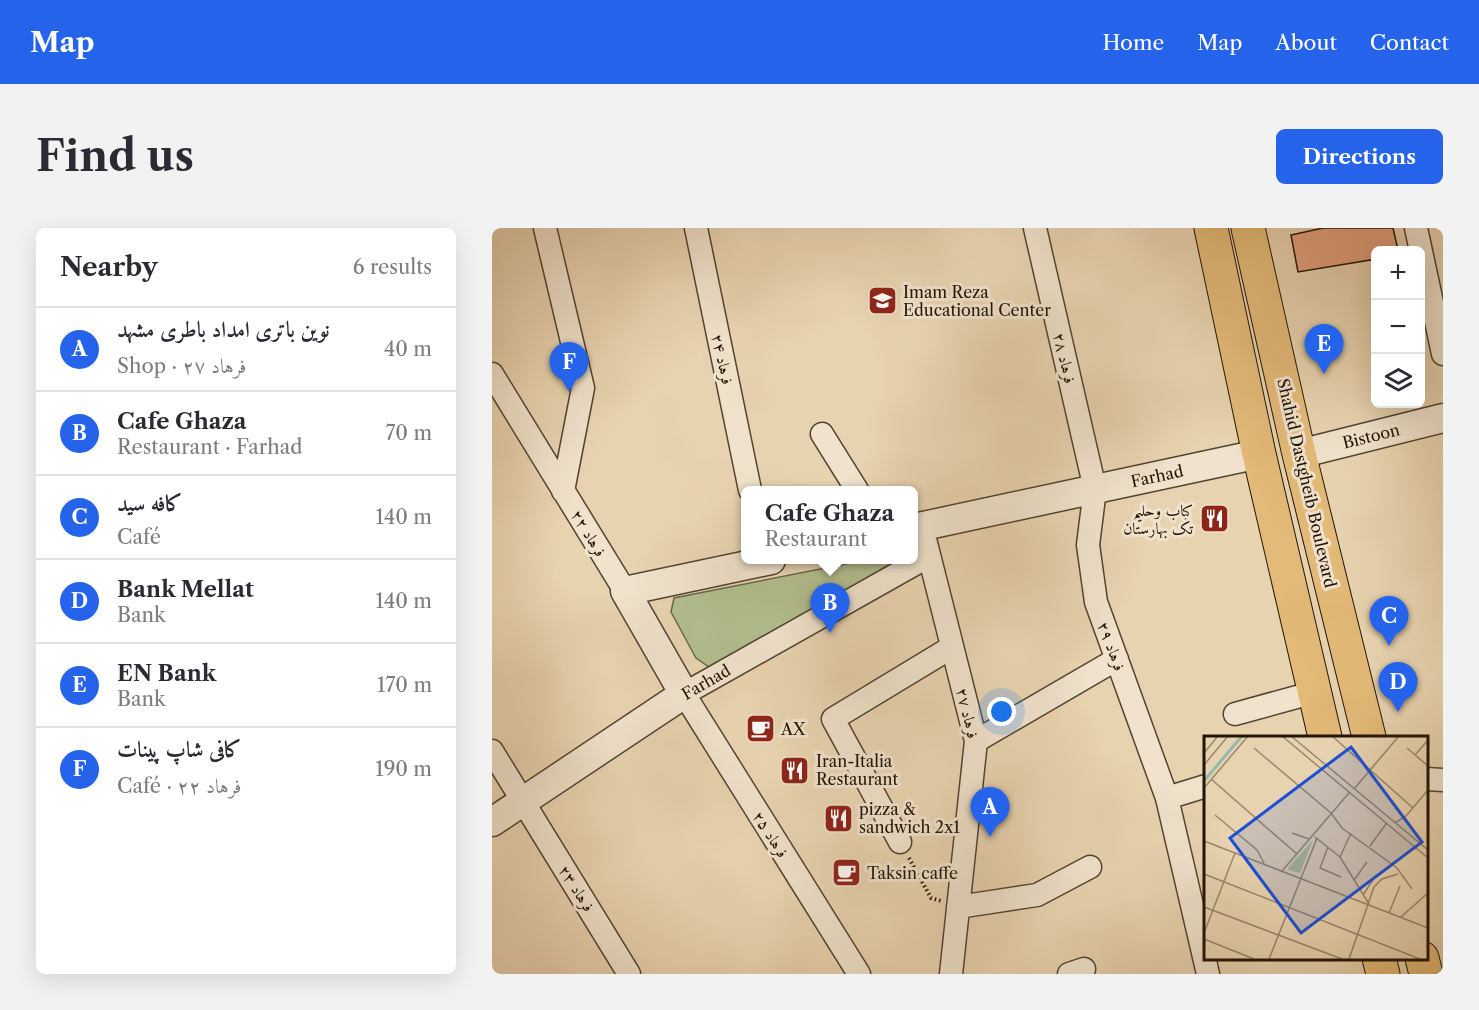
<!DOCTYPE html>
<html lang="en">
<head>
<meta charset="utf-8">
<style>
	:root { --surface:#fff; --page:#f2f2f3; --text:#2b2b33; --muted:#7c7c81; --line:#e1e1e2; --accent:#2563eb }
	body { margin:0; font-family:"Libre Caslon Text",Amiri,serif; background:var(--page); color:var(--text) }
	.controls { position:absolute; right:18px; top:18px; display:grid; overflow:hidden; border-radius:9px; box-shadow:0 6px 24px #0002 }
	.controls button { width:54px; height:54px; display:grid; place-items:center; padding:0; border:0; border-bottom:2px solid var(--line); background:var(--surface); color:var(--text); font:30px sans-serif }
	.you { position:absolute; left:510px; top:484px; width:21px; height:21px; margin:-15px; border:4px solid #fff; border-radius:50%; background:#1a73e8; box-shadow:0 0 0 9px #1a73e833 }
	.badge { display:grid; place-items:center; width:39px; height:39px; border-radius:50%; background:var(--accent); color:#fff; font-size:20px; font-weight:700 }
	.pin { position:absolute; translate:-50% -50px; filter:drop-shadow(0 2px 3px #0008) }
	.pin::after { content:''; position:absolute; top:32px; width:21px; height:18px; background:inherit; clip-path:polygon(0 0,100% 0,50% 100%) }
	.popup { position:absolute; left:249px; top:258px; width:177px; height:78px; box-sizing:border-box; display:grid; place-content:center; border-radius:9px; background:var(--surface); filter:drop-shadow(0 2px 4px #0005); font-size:20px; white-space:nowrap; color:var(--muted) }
	.popup b { font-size:22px; color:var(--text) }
	.popup::after { content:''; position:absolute; left:50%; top:100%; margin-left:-12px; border:12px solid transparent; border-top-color:var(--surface) }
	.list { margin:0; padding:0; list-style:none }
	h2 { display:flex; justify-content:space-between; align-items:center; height:78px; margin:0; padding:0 24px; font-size:26px }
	h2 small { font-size:20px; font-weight:400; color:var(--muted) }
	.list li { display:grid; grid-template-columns:39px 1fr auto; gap:18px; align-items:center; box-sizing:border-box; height:84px; padding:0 24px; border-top:2px solid var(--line) }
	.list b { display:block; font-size:22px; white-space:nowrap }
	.list p { margin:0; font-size:20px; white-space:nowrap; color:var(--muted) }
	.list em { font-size:20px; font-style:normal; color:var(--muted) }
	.icon { flex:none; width:33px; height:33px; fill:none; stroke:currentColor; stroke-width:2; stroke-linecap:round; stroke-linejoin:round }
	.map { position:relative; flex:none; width:951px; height:746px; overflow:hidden; border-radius:9px }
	header { display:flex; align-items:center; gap:36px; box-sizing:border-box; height:84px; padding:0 30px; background:var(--accent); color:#fff }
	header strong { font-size:28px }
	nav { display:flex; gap:33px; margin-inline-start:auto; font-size:21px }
	.intro { display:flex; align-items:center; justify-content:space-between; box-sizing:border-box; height:144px; padding:0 36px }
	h1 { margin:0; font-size:42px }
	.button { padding:15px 27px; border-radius:9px; background:var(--accent); color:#fff; font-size:21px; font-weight:700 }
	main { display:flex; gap:36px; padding:0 36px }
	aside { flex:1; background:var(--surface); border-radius:9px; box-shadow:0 6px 24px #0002 }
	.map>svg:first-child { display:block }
	.green { fill:#b2be8e; stroke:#69694a; stroke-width:1.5 }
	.building { fill:#e3a07e; stroke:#201405; stroke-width:1.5 }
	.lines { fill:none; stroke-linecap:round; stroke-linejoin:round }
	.minor-casing { stroke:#524430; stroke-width:25 }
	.tertiary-casing { stroke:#524430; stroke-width:31 }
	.primary-casing { stroke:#201405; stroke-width:35 }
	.path { stroke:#201405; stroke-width:4; stroke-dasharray:1.5 3; stroke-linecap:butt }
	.minor { stroke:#f0e2cc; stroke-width:22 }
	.tertiary { stroke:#f0e2cc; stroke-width:28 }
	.primary { stroke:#e4ba78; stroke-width:33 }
	.labels { text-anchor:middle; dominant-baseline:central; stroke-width:6; stroke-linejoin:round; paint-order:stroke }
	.poi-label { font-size:16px; fill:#201405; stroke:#f0e2cc; text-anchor:start }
	.street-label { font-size:16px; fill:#201405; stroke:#f0e2cc }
	.inset-river { fill:none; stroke:#97b8ac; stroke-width:3 }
	.inset-road { fill:none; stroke:#98876c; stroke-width:1.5 }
	.view { fill:#1d4ed8; fill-opacity:0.15; stroke:#1d4ed8; stroke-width:3 }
	.inset-edge { fill:none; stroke:#201405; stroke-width:3 }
</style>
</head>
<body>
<header>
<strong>Map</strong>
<nav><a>Home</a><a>Map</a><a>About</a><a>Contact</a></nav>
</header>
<div class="intro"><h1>Find us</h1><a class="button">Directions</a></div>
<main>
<aside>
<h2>Nearby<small>6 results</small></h2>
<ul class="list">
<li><span class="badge">A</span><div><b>نوین باتری امداد باطری مشهد</b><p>Shop · فرهاد ۲۷</p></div><em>40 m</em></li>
<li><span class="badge">B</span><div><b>Cafe Ghaza</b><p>Restaurant · Farhad</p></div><em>70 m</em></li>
<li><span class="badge">C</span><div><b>کافه سید</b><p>Café</p></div><em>140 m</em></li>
<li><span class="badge">D</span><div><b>Bank Mellat</b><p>Bank</p></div><em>140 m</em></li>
<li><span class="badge">E</span><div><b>EN Bank</b><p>Bank</p></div><em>170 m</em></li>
<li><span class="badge">F</span><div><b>کافی شاپ پینات</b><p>Café · فرهاد ۲۲</p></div><em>190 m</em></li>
</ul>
</aside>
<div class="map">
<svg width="951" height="746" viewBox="0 0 951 746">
	<rect width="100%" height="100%" fill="#e8d3b0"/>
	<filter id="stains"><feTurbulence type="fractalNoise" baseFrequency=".00333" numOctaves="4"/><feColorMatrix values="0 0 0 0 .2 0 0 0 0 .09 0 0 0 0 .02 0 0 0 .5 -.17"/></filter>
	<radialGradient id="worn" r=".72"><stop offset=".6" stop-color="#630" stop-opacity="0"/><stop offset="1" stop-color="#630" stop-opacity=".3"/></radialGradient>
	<path class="green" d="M374,332H406L402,342L220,441L204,430L179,384L182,370Z"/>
	<path class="building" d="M831,0H901L906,22H884V31L806,44L799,7Z"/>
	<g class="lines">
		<defs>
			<path id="minor" d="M53,0L91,160L71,263
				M204,0L258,262
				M543,0L603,261L596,317L604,374L675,570L716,746
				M924,0L951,126
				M0,146L133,363
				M330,206L365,262
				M434,315L484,513L459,746
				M743,486L823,464
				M484,513L625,431
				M0,523L137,746
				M934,551L951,552
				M675,570L714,558
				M408,614L341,491L460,419
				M466,679L545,667L598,639
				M367,746L192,466L437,328
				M577,746L592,741"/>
			<path id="tertiary" d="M807,226L951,190
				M422,300L767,226
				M0,594L192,466L133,363L279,332"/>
			<path id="primary" d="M719,0L767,226L833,509
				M756,0L807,226L877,509
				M887,730L891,746
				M930,730L934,746"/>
		</defs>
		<use href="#minor" class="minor-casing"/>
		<use href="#tertiary" class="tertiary-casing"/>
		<use href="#primary" class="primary-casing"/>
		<path class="path" d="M417,630L439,670L449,673"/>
		<use href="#minor" class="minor"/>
		<use href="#tertiary" class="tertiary"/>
		<use href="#primary" class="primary"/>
	</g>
	<defs>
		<symbol id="school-square" viewBox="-11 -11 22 22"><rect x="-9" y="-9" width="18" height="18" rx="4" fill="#8f2418" stroke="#f0e2cc"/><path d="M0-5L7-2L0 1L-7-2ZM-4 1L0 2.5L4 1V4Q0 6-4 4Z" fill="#fff"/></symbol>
		<symbol id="restaurant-square" viewBox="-11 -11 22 22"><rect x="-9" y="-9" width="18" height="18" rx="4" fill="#8f2418" stroke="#f0e2cc"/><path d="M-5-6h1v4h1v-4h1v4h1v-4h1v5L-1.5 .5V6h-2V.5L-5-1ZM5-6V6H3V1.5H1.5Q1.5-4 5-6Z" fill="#fff"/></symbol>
		<symbol id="cafe-square" viewBox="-11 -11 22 22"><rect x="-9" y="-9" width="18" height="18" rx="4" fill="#8f2418" stroke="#f0e2cc"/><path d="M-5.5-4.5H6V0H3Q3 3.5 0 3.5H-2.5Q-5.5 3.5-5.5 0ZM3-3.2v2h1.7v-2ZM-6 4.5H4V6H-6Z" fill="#fff"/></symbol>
	</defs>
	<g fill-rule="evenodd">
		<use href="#school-square" x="374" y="56" width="33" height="33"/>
		<use href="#restaurant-square" x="706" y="274" width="33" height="33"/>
		<use href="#cafe-square" x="252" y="484" width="33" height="33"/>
		<use href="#restaurant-square" x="286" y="526" width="33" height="33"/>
		<use href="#restaurant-square" x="330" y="574" width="33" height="33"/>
		<use href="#cafe-square" x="338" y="628" width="33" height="33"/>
	</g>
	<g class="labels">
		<g class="poi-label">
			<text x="411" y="64">Imam Reza<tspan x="411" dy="18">Educational Center</tspan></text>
			<text x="701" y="282" text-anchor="end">کباب وحلیم<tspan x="701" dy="18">تک بهارستان</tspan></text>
			<text x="289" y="501">AX</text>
			<text x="324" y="533">Iran-Italia<tspan x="324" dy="18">Restaurant</tspan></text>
			<text x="367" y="581">pizza &amp;<tspan x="367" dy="18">sandwich 2x1</tspan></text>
			<text x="375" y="645">Taksin caffe</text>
		</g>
		<g class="street-label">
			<text transform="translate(573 130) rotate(77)">فرهاد ۲۸</text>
			<text transform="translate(231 131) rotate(78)">فرهاد ۲۴</text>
			<text transform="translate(879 208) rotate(-14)">Bistoon</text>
			<text transform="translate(665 248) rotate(-12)">Farhad</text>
			<text transform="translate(815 255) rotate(77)">Shahid Dastgheib Boulevard</text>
			<text transform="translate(97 305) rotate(59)">فرهاد ۲۲</text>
			<text transform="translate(620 418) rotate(70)">فرهاد ۲۹</text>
			<text transform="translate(214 454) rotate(-30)">Farhad</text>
			<text transform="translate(476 485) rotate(77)">فرهاد ۲۷</text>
			<text transform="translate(279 606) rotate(58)">فرهاد ۲۵</text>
			<text transform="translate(85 660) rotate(58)">فرهاد ۲۳</text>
		</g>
	</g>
	<g transform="translate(712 508)">
		<rect width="224" height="224" fill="#e8d3b0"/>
		<path d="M109,104L96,137L85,134L84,132Z" fill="#b2be8e"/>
		<path class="inset-river" d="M0,45L38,0"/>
		<path class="inset-road" d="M78,0L224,122M87,0L224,114M128,0L209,72M50,12L127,77L138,92L193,132L208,153M203,12L224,30M0,17L14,0M211,19L224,4M0,29L24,0M7,43L93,118M0,52L44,0M150,53L195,0M11,79L53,114L60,127M191,87L202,80L224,54M88,97L105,103M111,101L136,121L165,168M0,105L224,192M166,110L182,88M124,111L116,132L137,141M136,121L147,97M78,135L145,57M0,138L216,223M150,144L163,126M159,159L172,139M0,171L138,223M185,177L196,150M197,181L224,157M0,197L31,117M0,203L50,223M65,223L113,102M145,223L170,151L178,143L194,138"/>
		<path class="view" d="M147,11L218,106L97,197L26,102Z"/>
		<rect width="224" height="224" class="inset-edge"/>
	</g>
	<rect width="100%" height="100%" filter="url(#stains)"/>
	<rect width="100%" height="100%" fill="url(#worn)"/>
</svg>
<div class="controls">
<button>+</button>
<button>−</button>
<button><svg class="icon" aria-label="layers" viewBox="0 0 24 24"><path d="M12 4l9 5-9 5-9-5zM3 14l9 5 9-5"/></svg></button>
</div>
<div class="you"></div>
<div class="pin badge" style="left:498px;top:609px">A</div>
<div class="pin badge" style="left:338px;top:405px">B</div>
<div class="popup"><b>Cafe Ghaza</b>Restaurant</div>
<div class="pin badge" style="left:897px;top:418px">C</div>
<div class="pin badge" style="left:906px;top:484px">D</div>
<div class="pin badge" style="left:832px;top:146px">E</div>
<div class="pin badge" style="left:77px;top:164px">F</div>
</div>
</main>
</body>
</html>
